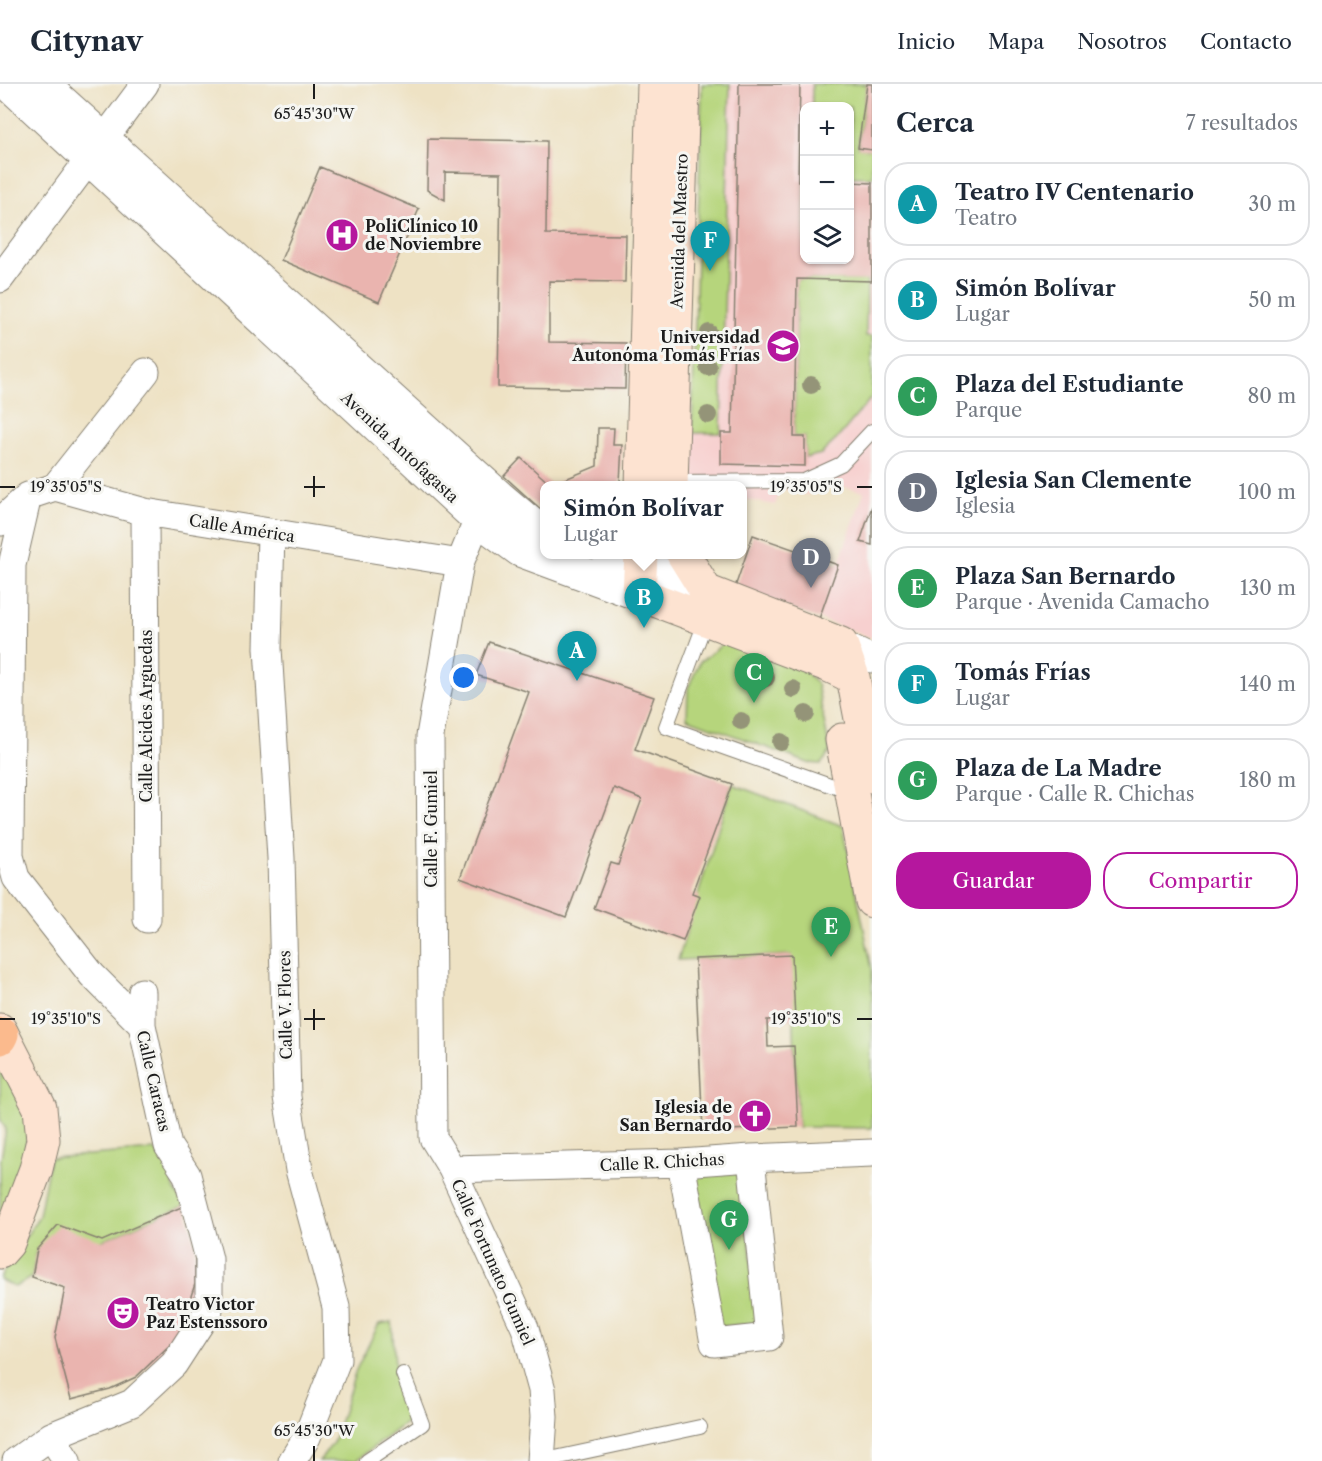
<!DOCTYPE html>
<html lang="es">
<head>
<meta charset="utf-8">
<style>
	:root { --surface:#fff; --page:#f6f6f7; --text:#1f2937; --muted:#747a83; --line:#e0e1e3; --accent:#b5179e }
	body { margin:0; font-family:"Libre Caslon Text",serif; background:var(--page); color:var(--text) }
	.controls { position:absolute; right:18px; top:18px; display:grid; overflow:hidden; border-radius:12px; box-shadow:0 2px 4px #0004 }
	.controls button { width:54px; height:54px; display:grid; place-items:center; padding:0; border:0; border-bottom:2px solid var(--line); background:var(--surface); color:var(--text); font:30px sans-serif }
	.you { position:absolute; left:464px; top:594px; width:21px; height:21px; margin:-15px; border:4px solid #fff; border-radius:50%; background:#1a73e8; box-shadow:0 0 0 9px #1a73e833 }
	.badge { display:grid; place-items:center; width:39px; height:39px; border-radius:50%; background:var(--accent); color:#fff; font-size:20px; font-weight:700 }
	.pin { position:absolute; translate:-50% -50px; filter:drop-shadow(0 2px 3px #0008) }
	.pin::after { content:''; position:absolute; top:32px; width:21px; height:18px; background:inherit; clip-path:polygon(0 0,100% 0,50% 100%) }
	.popup { position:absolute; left:540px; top:397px; width:207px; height:78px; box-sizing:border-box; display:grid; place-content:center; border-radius:12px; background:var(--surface); filter:drop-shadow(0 2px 4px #0005); font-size:20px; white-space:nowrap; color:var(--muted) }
	.popup b { font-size:22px; color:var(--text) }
	.popup::after { content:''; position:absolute; left:50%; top:100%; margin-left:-12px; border:12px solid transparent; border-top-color:var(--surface) }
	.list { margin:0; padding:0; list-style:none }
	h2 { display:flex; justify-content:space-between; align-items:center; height:78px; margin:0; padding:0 24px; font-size:26px }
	h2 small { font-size:20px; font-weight:400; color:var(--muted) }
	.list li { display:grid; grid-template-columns:39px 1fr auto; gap:18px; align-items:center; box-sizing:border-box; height:84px; margin:0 12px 12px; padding:0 12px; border:2px solid var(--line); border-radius:24px }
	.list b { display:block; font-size:22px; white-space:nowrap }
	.list p { margin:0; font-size:20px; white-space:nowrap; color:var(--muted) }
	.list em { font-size:20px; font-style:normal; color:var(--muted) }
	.actions { display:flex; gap:12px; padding:18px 24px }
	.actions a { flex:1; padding:14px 0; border:2px solid var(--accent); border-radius:24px; text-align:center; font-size:21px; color:var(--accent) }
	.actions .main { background:var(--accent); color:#fff }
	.icon { flex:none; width:33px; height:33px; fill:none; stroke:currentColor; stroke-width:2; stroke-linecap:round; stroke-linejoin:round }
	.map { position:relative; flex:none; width:872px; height:1377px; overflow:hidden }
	header { display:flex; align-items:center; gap:36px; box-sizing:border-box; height:84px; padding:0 30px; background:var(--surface); border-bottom:2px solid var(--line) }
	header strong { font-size:28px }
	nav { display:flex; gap:33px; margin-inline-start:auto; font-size:21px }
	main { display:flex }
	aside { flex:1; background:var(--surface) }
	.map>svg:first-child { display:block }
	.built { fill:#f7d0cf; fill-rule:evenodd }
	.green { fill:#b6d57c; stroke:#69784c; stroke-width:1.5 }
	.building { fill:#eab4af }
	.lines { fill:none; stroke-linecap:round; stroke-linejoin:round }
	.service-casing { stroke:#857f70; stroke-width:16 }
	.minor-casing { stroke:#857f70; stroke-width:29 }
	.tertiary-casing { stroke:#857f70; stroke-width:35 }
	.secondary-casing { stroke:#857f70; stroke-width:35 }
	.primary-casing { stroke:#857f70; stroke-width:35 }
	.service { stroke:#fff; stroke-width:14 }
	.minor { stroke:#fff; stroke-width:27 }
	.tertiary { stroke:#fff; stroke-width:33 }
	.secondary { stroke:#fde3d1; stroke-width:33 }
	.primary { stroke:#fbba8d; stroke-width:33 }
	.tree { fill:#949478 }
	.ticks { fill:none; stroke:#1c1c1c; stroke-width:2 }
	.labels { text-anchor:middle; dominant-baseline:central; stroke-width:6; stroke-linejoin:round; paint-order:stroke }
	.poi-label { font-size:16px; font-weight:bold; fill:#1c1c1c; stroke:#f6f6f2; text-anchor:start }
	.street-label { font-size:16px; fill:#1c1c1c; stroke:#f6f6f2 }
	.ticks-label { font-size:15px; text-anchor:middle; fill:#1c1c1c; stroke:#f6f6f2; stroke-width:6; stroke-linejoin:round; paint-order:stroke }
</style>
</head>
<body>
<header>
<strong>Citynav</strong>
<nav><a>Inicio</a><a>Mapa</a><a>Nosotros</a><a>Contacto</a></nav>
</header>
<main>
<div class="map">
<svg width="872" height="1377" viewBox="0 0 872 1377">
	<rect width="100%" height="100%" fill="#f6f6f2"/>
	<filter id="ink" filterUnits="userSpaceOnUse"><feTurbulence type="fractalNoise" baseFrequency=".0167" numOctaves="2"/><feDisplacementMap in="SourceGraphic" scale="12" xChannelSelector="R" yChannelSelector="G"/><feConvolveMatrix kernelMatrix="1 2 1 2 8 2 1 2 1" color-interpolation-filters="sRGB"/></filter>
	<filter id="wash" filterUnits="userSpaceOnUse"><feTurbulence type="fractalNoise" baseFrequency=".008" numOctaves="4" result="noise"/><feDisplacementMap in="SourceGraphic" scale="24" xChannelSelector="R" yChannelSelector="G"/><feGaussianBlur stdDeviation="1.35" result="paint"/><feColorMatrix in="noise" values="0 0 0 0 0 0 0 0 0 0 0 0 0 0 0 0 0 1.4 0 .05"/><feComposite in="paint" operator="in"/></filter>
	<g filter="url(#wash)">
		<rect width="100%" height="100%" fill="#eee2c4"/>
		<path class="built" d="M702,0H872V554L819,535L864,408L826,398L807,411L781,404L775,421L743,415V402H690ZM804,22H850V176H804Z"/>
		<path class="green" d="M702,0H730L721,349H692Z
			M812,0H867L858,63L872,66V93H850V22H812Z
			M797,195L867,196L866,252H872V313L837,355L821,370L805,374V353H794Z
			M729,555L802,583L817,600L830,668L821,680L808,679L687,634L688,604L700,578Z
			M732,700L843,742L872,885V1044L798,1043L791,871L678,876Z
			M0,979L30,1023L24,1087L0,1149V1081L6,1045L0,1035Z
			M155,1066L170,1085L174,1105L186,1121L102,1157L37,1165L32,1193L15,1203L0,1196V1193L39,1132L50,1074Z
			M741,1086L759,1239L717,1243L696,1093Z
			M392,1238L396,1294L409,1336L355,1377H319L333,1359L356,1286L379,1240Z"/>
		<g id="blocks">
			<path class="building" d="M739,0H800L798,97H804V176H850V98L872,99V197L797,195L794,353H805V382L721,380V349H732Z
				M867,0H872V66L858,64Z
				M428,55L547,57L546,150L626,151L625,198L549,197V258L626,259L625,305L498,303L501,89L445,88V116L427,106Z
				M320,83L419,125L379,218L281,176Z
				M598,344H614L613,361H622L620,398L614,402H545V429L504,392L521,374L551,401L597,382Z
				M872,422V461L860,458Z
				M753,451L838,481L819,535L734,506Z
				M489,558L654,613L635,665L732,700L692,809L700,812L683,857L594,824L611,779L618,781L642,715L614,704L566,833L460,794L529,608L476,591Z
				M792,871L795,935L767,936L768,963L794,962L798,1043L703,1047L695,875Z
				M186,1121L195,1162V1200L177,1254L136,1293L110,1305L71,1315L55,1254L65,1204L32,1193L37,1165L58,1141L102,1157Z"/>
		</g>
	</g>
	<g filter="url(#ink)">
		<use href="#blocks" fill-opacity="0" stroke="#857f70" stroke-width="1.5"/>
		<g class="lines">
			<defs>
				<path id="service" d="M671,398L804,397L841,380L872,347
					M706,536L666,643L850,708
					M367,1377L422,1340L403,1290
					M541,1377L700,1343"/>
				<path id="minor" d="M0,195L145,0
					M55,403L146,288
					M492,421L478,435L460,479L430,652L433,1054L452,1085L525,1244L542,1306L544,1333L541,1377
					M145,428L147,835
					M0,438L28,412L55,403L145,428L460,479
					M271,449L268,564L281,774L287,1013L299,1086L336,1223L337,1276L307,1353L292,1377
					M841,560L872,575
					M142,908V941
					M681,1079L714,1259L769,1253L751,1074
					M452,1085L681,1079L751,1074L872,1069
					M51,1352L67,1377
					M16,1377L51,1352L132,1319L174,1280L209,1226V1175L187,1091L168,1062L142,941L92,891L16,794L10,772L12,481L28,412"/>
				<path id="tertiary" d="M9,0L478,435L520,466L639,510
					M42,0L499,413L531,440L545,446
					M609,470L706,507"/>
				<path id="secondary" d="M642,402L654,0
					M671,402L683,0
					M641,470L639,510L828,581L853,593
					M683,470L706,507L841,560L853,593L872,692
					M842,656L872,817
					M0,946L40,1024L43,1056L36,1085L8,1159L0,1168"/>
				<path id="primary" d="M0,954L2,950"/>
			</defs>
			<use href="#service" class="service-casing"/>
			<use href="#minor" class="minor-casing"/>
			<use href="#tertiary" class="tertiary-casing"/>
			<use href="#secondary" class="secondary-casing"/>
			<use href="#primary" class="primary-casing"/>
			<use href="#service" class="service"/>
			<use href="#minor" class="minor"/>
			<use href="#tertiary" class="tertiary"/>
			<use href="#secondary" class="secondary"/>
			<use href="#primary" class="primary"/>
		</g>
		<g class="tree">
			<circle cx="709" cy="249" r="9"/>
			<circle cx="708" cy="283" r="9"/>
			<circle cx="811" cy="301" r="9"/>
			<circle cx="708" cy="331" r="9"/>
			<circle cx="766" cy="594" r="9"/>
			<circle cx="793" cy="605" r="9"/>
			<circle cx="806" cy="630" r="9"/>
			<circle cx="741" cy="637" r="9"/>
			<circle cx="781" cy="658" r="9"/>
		</g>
	</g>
	<path class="ticks" d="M314,0V15M314,392V413M0,403H15M304,403H325M857,403H872M314,925V946M0,935H15M304,935H325M857,935H872M314,1362V1377"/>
	<defs>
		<symbol id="hospital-disc" viewBox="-11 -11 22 22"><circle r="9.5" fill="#b5179e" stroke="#f6f6f2"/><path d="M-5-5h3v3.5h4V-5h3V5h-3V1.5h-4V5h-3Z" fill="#fff"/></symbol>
		<symbol id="university-disc" viewBox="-11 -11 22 22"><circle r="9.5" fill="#b5179e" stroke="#f6f6f2"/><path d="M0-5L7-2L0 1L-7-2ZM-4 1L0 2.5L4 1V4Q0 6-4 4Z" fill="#fff"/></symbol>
		<symbol id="church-disc" viewBox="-11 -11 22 22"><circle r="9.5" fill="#b5179e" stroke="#f6f6f2"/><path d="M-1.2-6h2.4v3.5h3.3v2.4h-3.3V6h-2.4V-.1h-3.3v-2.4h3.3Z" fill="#fff"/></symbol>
		<symbol id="theatre-disc" viewBox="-11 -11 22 22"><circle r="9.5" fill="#b5179e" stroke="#f6f6f2"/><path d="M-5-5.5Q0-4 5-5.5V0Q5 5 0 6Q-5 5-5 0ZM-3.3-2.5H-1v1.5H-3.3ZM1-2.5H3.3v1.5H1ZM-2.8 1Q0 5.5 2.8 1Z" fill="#fff"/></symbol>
	</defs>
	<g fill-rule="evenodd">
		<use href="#hospital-disc" x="323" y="132" width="38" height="38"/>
		<use href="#university-disc" x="764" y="243" width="38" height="38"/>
		<use href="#church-disc" x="736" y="1013" width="38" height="38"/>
		<use href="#theatre-disc" x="104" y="1210" width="38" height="38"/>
	</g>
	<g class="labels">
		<g class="poi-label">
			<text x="365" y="142">PoliClínico 10<tspan x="365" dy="18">de Noviembre</tspan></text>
			<text x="760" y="253" text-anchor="end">Universidad<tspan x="760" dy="18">Autonóma Tomás Frías</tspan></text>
			<text x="732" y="1023" text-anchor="end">Iglesia de<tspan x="732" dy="18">San Bernardo</tspan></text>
			<text x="146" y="1220">Teatro Victor<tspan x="146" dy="18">Paz Estenssoro</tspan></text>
		</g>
		<g class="street-label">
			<text transform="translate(679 147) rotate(-88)">Avenida del Maestro</text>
			<text transform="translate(400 363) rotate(43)">Avenida Antofagasta</text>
			<text transform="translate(242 444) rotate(9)">Calle América</text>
			<text transform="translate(146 632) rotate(-90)">Calle Alcides Arguedas</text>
			<text transform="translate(431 745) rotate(-90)">Calle F. Gumiel</text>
			<text transform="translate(285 921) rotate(-91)">Calle V. Flores</text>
			<text transform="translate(154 997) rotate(77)">Calle Caracas</text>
			<text transform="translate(662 1078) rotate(-3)">Calle R. Chichas</text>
			<text transform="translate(493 1178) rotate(66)">Calle Fortunato Gumiel</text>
		</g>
	</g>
	<g class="ticks-label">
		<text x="314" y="35">65°45'30"W</text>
		<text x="66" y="408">19°35'05"S</text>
		<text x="806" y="408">19°35'05"S</text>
		<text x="66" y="940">19°35'10"S</text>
		<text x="806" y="940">19°35'10"S</text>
		<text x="314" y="1352">65°45'30"W</text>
	</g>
</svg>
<div class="controls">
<button>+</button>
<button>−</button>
<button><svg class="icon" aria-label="layers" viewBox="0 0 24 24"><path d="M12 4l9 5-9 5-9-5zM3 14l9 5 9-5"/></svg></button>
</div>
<div class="you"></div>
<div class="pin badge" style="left:577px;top:597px;background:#0f9aa8">A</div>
<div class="pin badge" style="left:644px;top:544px;background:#0f9aa8">B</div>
<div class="popup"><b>Simón Bolívar</b>Lugar</div>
<div class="pin badge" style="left:754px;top:619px;background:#2e9e5b">C</div>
<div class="pin badge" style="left:811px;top:504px;background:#6b7280">D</div>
<div class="pin badge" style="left:831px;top:873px;background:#2e9e5b">E</div>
<div class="pin badge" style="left:710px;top:187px;background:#0f9aa8">F</div>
<div class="pin badge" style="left:729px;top:1166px;background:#2e9e5b">G</div>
</div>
<aside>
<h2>Cerca<small>7 resultados</small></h2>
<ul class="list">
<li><span class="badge" style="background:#0f9aa8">A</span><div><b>Teatro IV Centenario</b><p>Teatro</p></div><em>30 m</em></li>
<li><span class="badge" style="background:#0f9aa8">B</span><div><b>Simón Bolívar</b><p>Lugar</p></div><em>50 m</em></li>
<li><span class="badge" style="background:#2e9e5b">C</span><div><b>Plaza del Estudiante</b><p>Parque</p></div><em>80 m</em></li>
<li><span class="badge" style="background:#6b7280">D</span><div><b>Iglesia San Clemente</b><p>Iglesia</p></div><em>100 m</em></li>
<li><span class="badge" style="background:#2e9e5b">E</span><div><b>Plaza San Bernardo</b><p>Parque · Avenida Camacho</p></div><em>130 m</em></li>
<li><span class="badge" style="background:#0f9aa8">F</span><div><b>Tomás Frías</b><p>Lugar</p></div><em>140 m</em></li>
<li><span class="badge" style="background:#2e9e5b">G</span><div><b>Plaza de La Madre</b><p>Parque · Calle R. Chichas</p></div><em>180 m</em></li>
</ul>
<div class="actions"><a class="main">Guardar</a><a>Compartir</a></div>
</aside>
</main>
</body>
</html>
